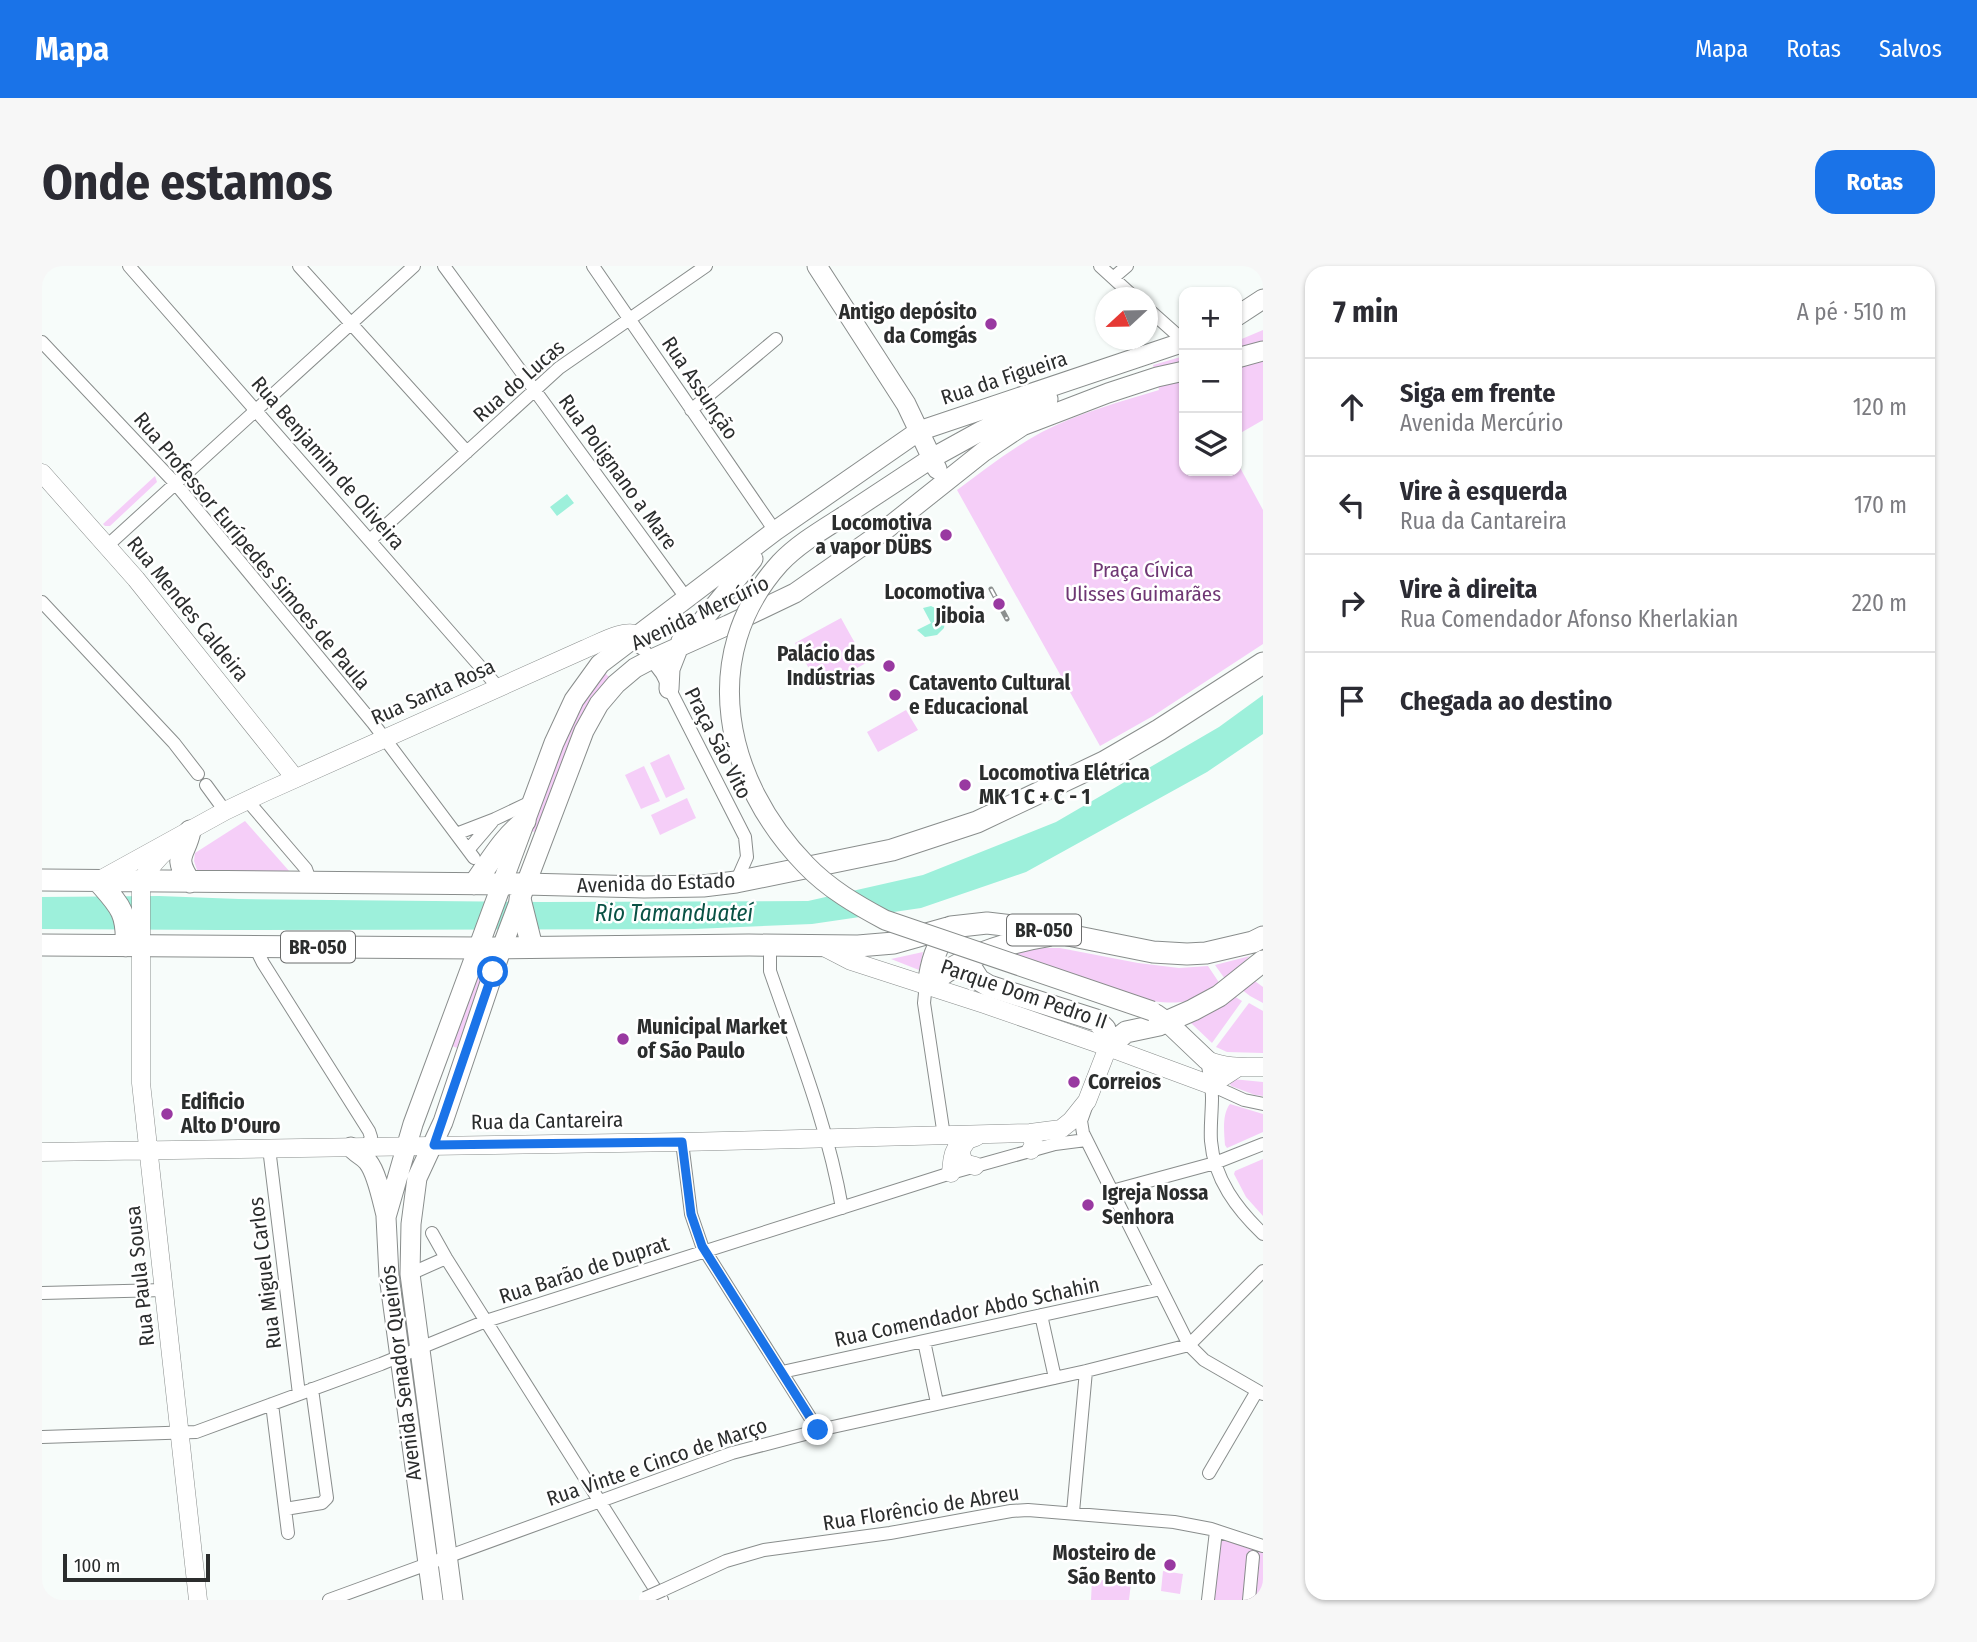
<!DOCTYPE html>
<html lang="pt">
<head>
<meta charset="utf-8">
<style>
	:root { --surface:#fff; --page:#f7f7f7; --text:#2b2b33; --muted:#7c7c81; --line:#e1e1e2; --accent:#1a73e8 }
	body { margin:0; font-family:"Fira Sans Condensed",sans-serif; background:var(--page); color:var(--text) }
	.controls { position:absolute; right:21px; top:21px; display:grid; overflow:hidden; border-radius:14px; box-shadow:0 2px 5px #0004 }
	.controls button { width:63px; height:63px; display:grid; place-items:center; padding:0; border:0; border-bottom:2px solid var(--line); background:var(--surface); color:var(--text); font:35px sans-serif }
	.compass { position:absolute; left:1053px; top:21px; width:63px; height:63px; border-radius:50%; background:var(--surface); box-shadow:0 2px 5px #0004; rotate:248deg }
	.scale { position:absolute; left:21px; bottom:18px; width:147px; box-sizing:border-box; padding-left:7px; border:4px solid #2b2d2d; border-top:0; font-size:19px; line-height:24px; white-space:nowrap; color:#2b2d2d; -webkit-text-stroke:5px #fff; paint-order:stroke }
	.stop { position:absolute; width:21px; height:21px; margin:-16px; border:5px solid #1a73e8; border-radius:50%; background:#fff }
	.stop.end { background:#1a73e8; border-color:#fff; box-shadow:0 2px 7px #0008 }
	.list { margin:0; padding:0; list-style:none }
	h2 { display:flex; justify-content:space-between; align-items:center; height:91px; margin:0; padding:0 28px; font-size:30px }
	h2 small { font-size:23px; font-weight:400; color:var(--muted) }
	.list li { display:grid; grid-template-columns:46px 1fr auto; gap:21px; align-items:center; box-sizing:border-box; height:98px; padding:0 28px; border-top:2px solid var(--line) }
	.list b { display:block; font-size:26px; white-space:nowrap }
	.list p { margin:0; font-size:23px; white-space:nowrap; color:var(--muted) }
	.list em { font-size:23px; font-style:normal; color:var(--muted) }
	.icon { flex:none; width:38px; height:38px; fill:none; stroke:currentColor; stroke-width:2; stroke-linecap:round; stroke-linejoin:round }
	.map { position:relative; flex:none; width:1221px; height:1334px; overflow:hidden; border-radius:21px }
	header { display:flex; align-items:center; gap:42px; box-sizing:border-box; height:98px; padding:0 35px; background:var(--accent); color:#fff }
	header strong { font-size:33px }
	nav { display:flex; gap:38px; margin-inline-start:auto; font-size:24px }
	.intro { display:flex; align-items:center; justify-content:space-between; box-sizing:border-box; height:168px; padding:0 42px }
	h1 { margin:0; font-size:49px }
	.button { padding:18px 32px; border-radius:21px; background:var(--accent); color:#fff; font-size:24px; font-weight:700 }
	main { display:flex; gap:42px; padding:0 42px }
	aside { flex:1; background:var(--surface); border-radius:21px; box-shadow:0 2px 5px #0004 }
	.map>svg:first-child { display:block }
	.green { fill:#f5cef8 }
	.water { fill:#9df0db }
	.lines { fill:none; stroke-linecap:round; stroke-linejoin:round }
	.street-casing { stroke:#898d8c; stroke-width:14 }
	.secondary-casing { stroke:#898d8c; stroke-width:19 }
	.primary-casing { stroke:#898d8c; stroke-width:21 }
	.highway-casing { stroke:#898d8c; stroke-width:23 }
	.street { stroke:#fff; stroke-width:12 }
	.secondary { stroke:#fff; stroke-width:18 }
	.primary { stroke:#fff; stroke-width:19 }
	.highway { stroke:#fff; stroke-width:21 }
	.rail-casing { stroke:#8b8f8e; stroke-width:5 }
	.rail { stroke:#fff; stroke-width:2.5; stroke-dasharray:8; stroke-linecap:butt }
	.street-bridge-casing { stroke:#898d8c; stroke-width:14; stroke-linecap:butt }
	.primary-bridge-casing { stroke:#898d8c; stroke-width:21; stroke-linecap:butt }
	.street-bridge { stroke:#fff; stroke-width:12 }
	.primary-bridge { stroke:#fff; stroke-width:19 }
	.route { stroke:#1a73e8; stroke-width:9 }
	.poi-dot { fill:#9939a1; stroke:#fff; stroke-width:2.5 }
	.labels { text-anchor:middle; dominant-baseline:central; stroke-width:5; stroke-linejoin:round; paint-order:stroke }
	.shield { fill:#fff; stroke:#6b6c6c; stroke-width:2 }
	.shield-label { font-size:19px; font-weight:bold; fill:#2b2d2d }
	.poi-label { font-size:21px; font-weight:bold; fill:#2b2d2d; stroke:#fff; text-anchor:start }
	.street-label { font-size:21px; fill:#2b2d2d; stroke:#fff }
	.park-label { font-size:21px; fill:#6f3774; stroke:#fff }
	.water-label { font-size:23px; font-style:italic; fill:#095245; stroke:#fff }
</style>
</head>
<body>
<header>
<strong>Mapa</strong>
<nav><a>Mapa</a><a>Rotas</a><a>Salvos</a></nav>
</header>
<div class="intro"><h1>Onde estamos</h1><a class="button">Rotas</a></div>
<main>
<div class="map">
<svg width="1221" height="1334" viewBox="0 0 1221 1334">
	<rect width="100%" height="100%" fill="#f7fcfa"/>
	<path class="green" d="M1221,64V154L1195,169V75Z
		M1142,90V205H1195V196L1221,244V378L1111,450L1058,480L915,224C943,203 970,182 1000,166C1037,147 1077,136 1117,124L1111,99Z
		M113,210L115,216L68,260H63L61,258Z
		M799,352L824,397L778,423L753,377Z
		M563,407L567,411L494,566L488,565L525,467L544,431Z
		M864,444L876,464L836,486L825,466Z
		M627,488L643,523L624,532L608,497Z
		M602,500L618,535L599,543L583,509Z
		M645,532L654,552L618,569L609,549Z
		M203,555L248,606L155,604L152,595L153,587Z
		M988,682H1018L1096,697L1137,702L1166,700L1178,718C1151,736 1143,739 1110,735L965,685Z
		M881,686L877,704L849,693Z
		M1208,690L1183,713L1173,699Z
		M438,702L443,703L415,782L410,780Z
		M1210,713L1221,721V737L1208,730L1199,723Z
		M1192,730L1200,735L1170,777L1149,757Z
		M1207,737L1221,745V787L1185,786L1174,781Z
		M1190,813L1221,816V830L1213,829L1189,820L1187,816Z
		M1188,838L1221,848V866L1185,882L1183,879C1182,866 1180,848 1188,838Z
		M1221,893V950L1204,931L1192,908L1193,905Z
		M1178,1271L1221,1285V1334H1170Z
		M1121,1305L1141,1308L1138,1328L1119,1325Z
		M1050,1313L1089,1317L1087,1334H1049Z"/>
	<path class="water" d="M525,228L532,237L515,250L508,241Z
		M889,340C899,344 904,351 902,362L895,369L883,371L875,364L889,357L881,342Z
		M1221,429V468L1165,506L984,606L879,642L770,658L652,663L176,664L0,663V631L117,630L197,633L502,636L766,635L881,609L1014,556L1177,461Z"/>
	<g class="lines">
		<defs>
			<path id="street" d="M87,0L456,421
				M257,0L425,186
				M402,0L645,333
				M551,0L733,265
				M1058,0L1093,32
				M1071,12L1085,0
				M1106,43L1142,75
				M0,76L133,217L331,457L432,592
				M649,144L734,73
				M328,274L517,102L664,0
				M65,280L372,0
				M0,336L132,477L156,508
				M583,372L602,384L620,408L703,571L705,591L694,616
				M164,519L183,545
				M205,534L264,603L269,617
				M414,568L453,553L491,535
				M426,584L450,556
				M217,680V689L221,697L327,865L329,871L325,881
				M728,680V705C755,783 786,860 800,942
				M886,720L883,727L882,737L902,870
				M1165,794C1167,806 1170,819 1170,832C1170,846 1168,861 1169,875C1172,913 1195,943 1221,968
				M1169,819L1202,834L1221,838
				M1044,841L1039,855L1041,867L1147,1079L1162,1094L1221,1128
				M640,876L649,948L660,980L776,1164
				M227,882L257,1128
				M1070,925L1173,897L1221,878
				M390,967L404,992L620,1334
				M368,1008L404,992
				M0,1027L123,1024
				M999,1049L1013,1112
				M882,1075L895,1137
				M740,1106L1119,1023
				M230,1138L246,1267
				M0,1171L154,1166L339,1098L444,1055L909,907L1013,878L1044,874
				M1167,1207L1215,1125
				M243,1243L280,1237L285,1232L270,1123
				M1031,1246L1044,1105
				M621,1324L684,1295L722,1284L848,1267L969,1245L986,1244L1132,1256L1169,1263L1221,1280
				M287,1334L690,1187L786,1162L1044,1105L1147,1079L1221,1005
				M1166,1334L1174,1265
				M1207,1334L1211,1291"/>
			<path id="secondary" d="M0,207L94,313L253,512
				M148,565C141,574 134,577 125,584C114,593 107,603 99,615V817L156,1334
				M56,615L183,545L221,527L543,383C558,377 582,362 597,369
				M780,680L809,695L942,738L1066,781L1169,819L1195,802
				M1165,794C1184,802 1201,801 1221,801
				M988,867L992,878L989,884
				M924,876L918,885L921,894L925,898L933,900
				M0,886L640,876L988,867L1019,863L1029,855L1045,835L1066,781
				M909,907C911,885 911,878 934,871"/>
			<path id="primary" d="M775,0L864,138L895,203
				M1195,50L1221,33
				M1195,92L1221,85
				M802,250L890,192L939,165L1006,133
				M639,375L647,371L711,293
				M627,423L628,403L637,380
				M1114,748L1124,755L1165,794
				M309,881C314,888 321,889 326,896C335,907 340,934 344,949
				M391,1334L347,1010L344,951L371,858L512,477L532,434L558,398L733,265L877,165L1142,76
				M411,1334L368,1008L369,958L375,912L401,856L460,681L542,465L557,438L574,418L593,402L610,393L686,359L753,327L843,264L941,186L980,160L1066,127L1115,111L1142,105"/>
			<path id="highway" d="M0,614L483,618L602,621L661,620L694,616L850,584L935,556L1062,496L1117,464L1221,397
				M56,615C77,639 86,646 84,680
				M148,616C130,589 143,590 148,565
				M432,618C448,596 461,572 483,555
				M478,633L490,681
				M0,679L436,682L707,679L816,680L852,677L909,661L945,657L996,663L1111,686L1145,688L1164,687L1211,676L1221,671
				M924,694L937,714L947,720L1054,754L1063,763L1066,781
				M886,720C919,690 962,677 1005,670
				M886,720C889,697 894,678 909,661
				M1066,781L1084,766L1117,759L1151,744L1177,730L1221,695"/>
		</defs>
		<use href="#street" class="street-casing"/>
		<use href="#secondary" class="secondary-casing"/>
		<use href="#primary" class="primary-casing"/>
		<use href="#highway" class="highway-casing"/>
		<use href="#street" class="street"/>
		<use href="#secondary" class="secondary"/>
		<use href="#primary" class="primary"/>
		<use href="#highway" class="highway"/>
		<defs>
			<path id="rail" d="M949,323L965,353"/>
		</defs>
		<use href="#rail" class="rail-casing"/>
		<use href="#rail" class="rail"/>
		<defs>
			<path id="street-bridge" d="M603,1332L621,1324"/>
			<path id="primary-bridge" d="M802,250C780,264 756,278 738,297C654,390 683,516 764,599C787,623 815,639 843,654L1110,745"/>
		</defs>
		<use href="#street-bridge" class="street-bridge-casing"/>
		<use href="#primary-bridge" class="primary-bridge-casing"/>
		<use href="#street-bridge" class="street-bridge"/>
		<use href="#primary-bridge" class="primary-bridge"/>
	</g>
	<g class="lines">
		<path class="route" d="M451,706L392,879L640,876L649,948L660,980L776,1164"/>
	</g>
	<g class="poi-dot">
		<circle cx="949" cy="58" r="7"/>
		<circle cx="904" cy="269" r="7"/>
		<circle cx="957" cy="338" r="7"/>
		<circle cx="847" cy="400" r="7"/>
		<circle cx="853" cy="429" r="7"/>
		<circle cx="923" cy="519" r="7"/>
		<circle cx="581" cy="773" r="7"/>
		<circle cx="1032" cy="816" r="7"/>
		<circle cx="125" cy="848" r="7"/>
		<circle cx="1046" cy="939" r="7"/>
		<circle cx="1128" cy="1299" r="7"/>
	</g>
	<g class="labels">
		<g class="shield">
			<rect x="965" y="648.5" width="74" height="31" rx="5"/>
			<rect x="239" y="665.5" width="74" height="31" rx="5"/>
		</g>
		<g class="shield-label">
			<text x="1002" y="664">BR-050</text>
			<text x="276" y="681">BR-050</text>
		</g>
		<g class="poi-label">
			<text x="935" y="46" text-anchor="end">Antigo depósito<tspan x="935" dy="24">da Comgás</tspan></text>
			<text x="890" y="257" text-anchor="end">Locomotiva<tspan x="890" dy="24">a vapor DÜBS</tspan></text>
			<text x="943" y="326" text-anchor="end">Locomotiva<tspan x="943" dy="24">Jiboia</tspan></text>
			<text x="833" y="388" text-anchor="end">Palácio das<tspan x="833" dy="24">Indústrias</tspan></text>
			<text x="867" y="417">Catavento Cultural<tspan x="867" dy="24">e Educacional</tspan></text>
			<text x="937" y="507">Locomotiva Elétrica<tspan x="937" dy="24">MK 1 C + C - 1</tspan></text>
			<text x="595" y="761">Municipal Market<tspan x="595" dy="24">of São Paulo</tspan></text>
			<text x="1046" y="816">Correios</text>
			<text x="139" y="836">Edificio<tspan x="139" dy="24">Alto D'Ouro</tspan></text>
			<text x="1060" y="927">Igreja Nossa<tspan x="1060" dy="24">Senhora</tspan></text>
			<text x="1114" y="1287" text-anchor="end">Mosteiro de<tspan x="1114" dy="24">São Bento</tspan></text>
		</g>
		<g class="street-label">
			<text transform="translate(962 112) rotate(-18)">Rua da Figueira</text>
			<text transform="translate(477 115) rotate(-41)">Rua do Lucas</text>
			<text transform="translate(658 122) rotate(56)">Rua Assunção</text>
			<text transform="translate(286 197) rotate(49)">Rua Benjamim de Oliveira</text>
			<text transform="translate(576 206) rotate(54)">Rua Polignano a Mare</text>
			<text transform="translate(210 285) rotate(50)">Rua Professor Eurípedes Simoes de Paula</text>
			<text transform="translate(146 343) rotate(51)">Rua Mendes Caldeira</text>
			<text transform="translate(658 347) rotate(-25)">Avenida Mercúrio</text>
			<text transform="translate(391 426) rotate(-24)">Rua Santa Rosa</text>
			<text transform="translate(676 477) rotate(63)">Praça São Vito</text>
			<text transform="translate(614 617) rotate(-2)">Avenida do Estado</text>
			<text transform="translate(982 728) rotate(19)">Parque Dom Pedro II</text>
			<text transform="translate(505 855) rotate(-1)">Rua da Cantareira</text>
			<text transform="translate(542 1004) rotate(-18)">Rua Barão de Duprat</text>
			<text transform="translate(223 1007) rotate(-97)">Rua Miguel Carlos</text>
			<text transform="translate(98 1010) rotate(-96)">Rua Paula Sousa</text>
			<text transform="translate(925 1046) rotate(-12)">Rua Comendador Abdo Schahin</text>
			<text transform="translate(359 1107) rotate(-97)">Avenida Senador Queirós</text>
			<text transform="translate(615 1196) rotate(-19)">Rua Vinte e Cinco de Março</text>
			<text transform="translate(879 1242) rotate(-9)">Rua Florêncio de Abreu</text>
		</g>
		<g class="park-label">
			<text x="1101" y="304">Praça Cívica<tspan x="1101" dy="24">Ulisses Guimarães</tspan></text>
		</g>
		<g class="water-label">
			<text x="632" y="647">Rio Tamanduateí</text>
		</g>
	</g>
</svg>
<div class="controls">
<button>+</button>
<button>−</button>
<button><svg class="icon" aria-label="layers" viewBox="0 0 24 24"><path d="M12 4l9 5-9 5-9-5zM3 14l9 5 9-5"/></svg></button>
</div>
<svg class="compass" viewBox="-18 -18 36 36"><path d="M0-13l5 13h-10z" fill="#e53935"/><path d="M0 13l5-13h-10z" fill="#7c7c81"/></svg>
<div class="scale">100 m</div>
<div class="stop" style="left:451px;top:706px"></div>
<div class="stop end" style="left:776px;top:1164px"></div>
</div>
<aside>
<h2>7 min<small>A pé · 510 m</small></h2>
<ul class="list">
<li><svg class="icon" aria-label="ahead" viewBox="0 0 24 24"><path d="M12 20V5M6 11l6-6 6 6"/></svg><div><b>Siga em frente</b><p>Avenida Mercúrio</p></div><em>120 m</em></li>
<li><svg class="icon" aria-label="left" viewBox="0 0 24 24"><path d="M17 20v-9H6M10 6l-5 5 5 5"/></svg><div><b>Vire à esquerda</b><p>Rua da Cantareira</p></div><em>170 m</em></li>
<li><svg class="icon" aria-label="right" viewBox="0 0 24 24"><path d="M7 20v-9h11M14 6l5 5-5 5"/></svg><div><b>Vire à direita</b><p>Rua Comendador Afonso Kherlakian</p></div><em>220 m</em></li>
<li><svg class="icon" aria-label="arrive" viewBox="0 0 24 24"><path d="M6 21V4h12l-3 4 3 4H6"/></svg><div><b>Chegada ao destino</b></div></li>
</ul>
</aside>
</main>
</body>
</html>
